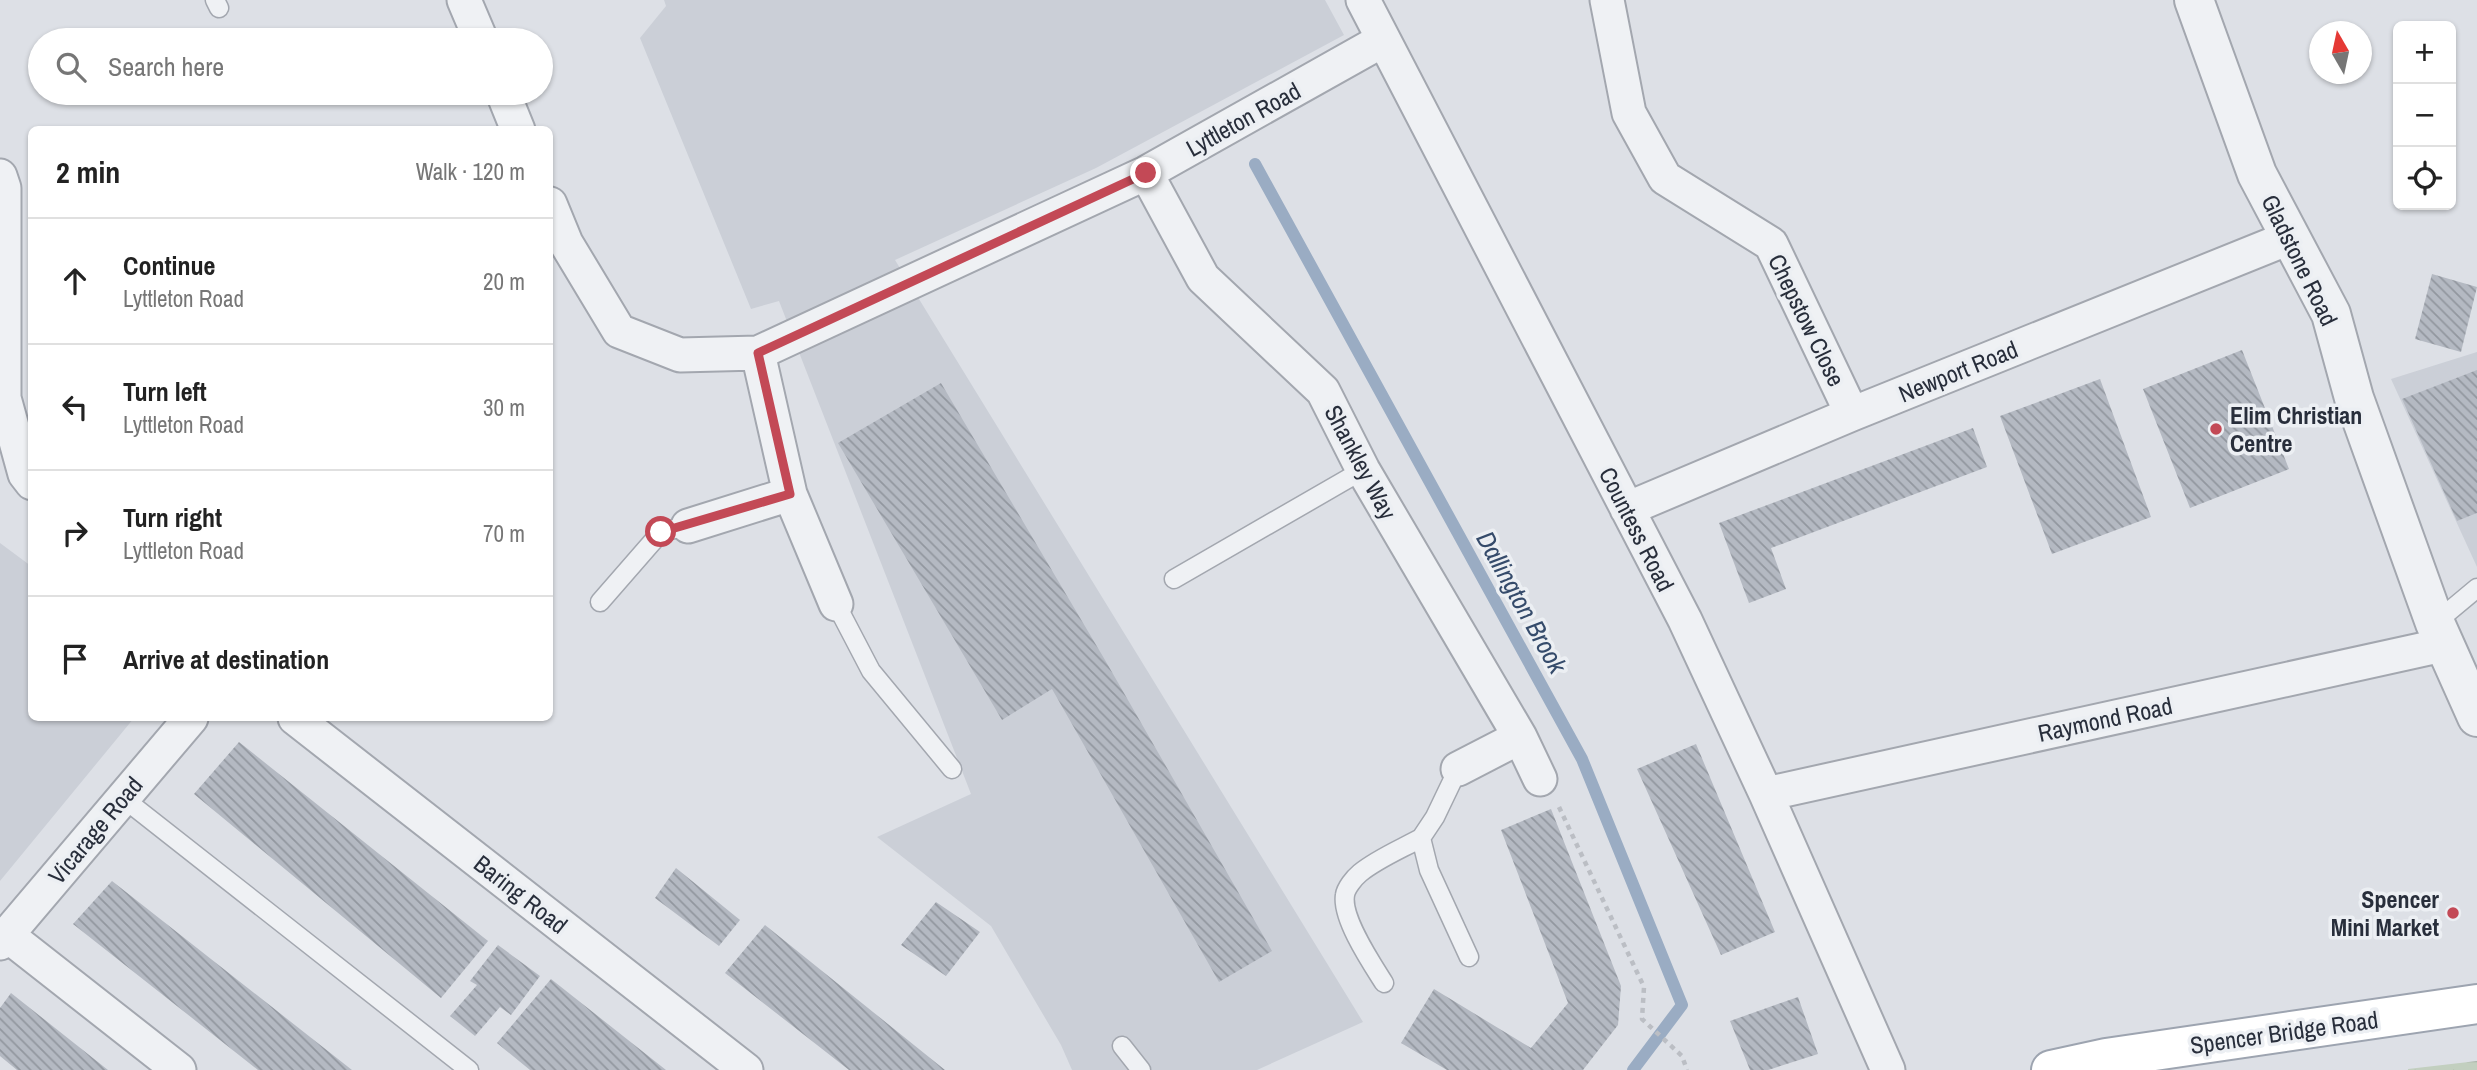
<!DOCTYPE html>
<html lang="en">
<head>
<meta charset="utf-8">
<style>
	:root { --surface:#fff; --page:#f2f2f2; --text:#222; --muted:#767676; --line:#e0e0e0 }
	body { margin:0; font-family:"Archivo Narrow",sans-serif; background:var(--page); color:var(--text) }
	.controls { position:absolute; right:21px; top:21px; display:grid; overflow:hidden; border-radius:10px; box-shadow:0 2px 5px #0004 }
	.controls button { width:63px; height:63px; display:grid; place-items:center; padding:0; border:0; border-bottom:2px solid var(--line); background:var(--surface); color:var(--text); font:35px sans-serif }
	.compass { position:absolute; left:2309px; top:21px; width:63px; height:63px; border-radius:50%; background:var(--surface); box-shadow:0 2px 5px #0004; rotate:351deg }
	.stop { position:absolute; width:21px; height:21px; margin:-16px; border:5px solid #c34956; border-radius:50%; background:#fff }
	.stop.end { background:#c34956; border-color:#fff; box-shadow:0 2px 7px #0008 }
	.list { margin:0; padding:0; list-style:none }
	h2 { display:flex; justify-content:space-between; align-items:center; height:91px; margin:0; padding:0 28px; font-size:30px }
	h2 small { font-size:23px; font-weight:400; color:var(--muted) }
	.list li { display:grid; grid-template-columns:46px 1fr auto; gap:21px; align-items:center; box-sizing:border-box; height:126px; padding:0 28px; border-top:2px solid var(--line) }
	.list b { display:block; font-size:26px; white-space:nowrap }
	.list p { margin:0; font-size:23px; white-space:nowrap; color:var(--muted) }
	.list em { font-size:23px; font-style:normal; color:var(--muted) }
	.icon { flex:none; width:38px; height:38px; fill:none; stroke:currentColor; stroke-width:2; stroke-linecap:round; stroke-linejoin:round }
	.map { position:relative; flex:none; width:2477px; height:1070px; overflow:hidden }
	.search { position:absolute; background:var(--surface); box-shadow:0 2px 5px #0004; left:28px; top:28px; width:525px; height:77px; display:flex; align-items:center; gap:18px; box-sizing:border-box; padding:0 24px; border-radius:38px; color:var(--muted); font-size:26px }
	.panel { position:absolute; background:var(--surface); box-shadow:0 2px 5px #0004; left:28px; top:126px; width:525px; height:595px; border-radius:10px }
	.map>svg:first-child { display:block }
	.built { fill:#cbcfd7 }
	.forest { fill:url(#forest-firs) }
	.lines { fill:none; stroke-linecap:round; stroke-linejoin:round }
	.stream { stroke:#9aacc3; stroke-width:12 }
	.building { fill:url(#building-back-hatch) }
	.service-casing { stroke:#a3a7af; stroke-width:21 }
	.minor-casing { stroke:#a3a7af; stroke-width:37 }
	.tertiary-casing { stroke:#a3a7af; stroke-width:42 }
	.primary-casing { stroke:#9da4b0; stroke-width:42 }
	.path { stroke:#bbbec4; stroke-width:4.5; stroke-dasharray:5 5; stroke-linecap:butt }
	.service { stroke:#eff1f4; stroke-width:18 }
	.minor { stroke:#eff1f4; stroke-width:33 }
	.tertiary { stroke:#eff1f4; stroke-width:38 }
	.primary { stroke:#fff; stroke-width:38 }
	.route { stroke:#c34956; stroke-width:9 }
	.poi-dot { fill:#c34956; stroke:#eceff3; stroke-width:2.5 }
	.labels { text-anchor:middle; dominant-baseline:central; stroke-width:7; stroke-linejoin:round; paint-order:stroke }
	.street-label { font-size:24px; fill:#282e3b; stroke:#eceff3 }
	.poi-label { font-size:24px; font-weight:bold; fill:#282e3b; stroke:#eceff3; text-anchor:start }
	.water-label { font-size:26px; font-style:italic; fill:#354b6b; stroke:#eceff3 }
</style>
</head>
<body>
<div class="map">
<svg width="2477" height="1070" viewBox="0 0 2477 1070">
	<defs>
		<pattern id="forest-firs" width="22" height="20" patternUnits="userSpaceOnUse" patternTransform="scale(1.75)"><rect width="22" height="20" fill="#c2cfbf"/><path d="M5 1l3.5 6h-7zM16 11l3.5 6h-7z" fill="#a7b2a5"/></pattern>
		<pattern id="building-back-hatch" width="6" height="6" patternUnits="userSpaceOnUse" patternTransform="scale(1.75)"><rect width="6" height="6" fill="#b4b9c2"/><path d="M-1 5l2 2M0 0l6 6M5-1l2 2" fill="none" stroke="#92979f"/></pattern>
	</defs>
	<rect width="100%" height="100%" fill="#dde0e6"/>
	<path class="built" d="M664,0H1325L1344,35L1096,168L895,260L1363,1022L1257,1070H1072L1061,1045L991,926L877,837L971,794L779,301L751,309L640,38L666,6Z
		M2477,352V567L2391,379Z
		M0,543L31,566L32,718H134L0,881Z"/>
	<path class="forest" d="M2477,1061V1070H2408V1069Z"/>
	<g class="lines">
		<path class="stream" d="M1255,164L1582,759L1682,1005L1633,1070"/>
	</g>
	<path class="building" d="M2432,274L2477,287L2461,352L2415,339Z
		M2242,350L2289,469L2190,508L2143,389Z
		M2477,370V513L2457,521L2402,399Z
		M2100,379L2151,517L2052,554L2000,416Z
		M941,383L1105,660L1272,951L1219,982L1052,689L1002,720L838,443Z
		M1973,428L1987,467L1771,548L1786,589L1749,603L1719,523Z
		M239,742L488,941L441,998L194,794Z
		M1696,744L1775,932L1721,955L1637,769Z
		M1551,809L1621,986L1618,1025L1583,1070H1447L1401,1043L1434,989L1531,1048L1568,1003L1501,830Z
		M676,868L740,920L719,946L655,898Z
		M112,881L352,1070H258L73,924Z
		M936,902L980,932L946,976L901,945Z
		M765,925L945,1070H849L725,973Z
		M498,945L540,976L511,1015L500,1007L475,1036L450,1016L477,985L470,981Z
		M551,979L666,1070H530L497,1043Z
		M11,993L108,1070H17L0,1056V1008Z
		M1798,997L1818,1054L1768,1070H1750L1730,1021Z"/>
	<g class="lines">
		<defs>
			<path id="service" d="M215,0L219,8
				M1174,579L1363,470
				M600,602L661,532L688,526
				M836,604L871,671L952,769
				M2435,623L2477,588
				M1458,769L1435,817L1421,838L1429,870L1469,957
				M123,798L469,1070
				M1384,983C1372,964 1341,918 1345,895C1346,888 1354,878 1360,873C1377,859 1401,849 1421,838
				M1122,1046L1141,1070"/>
			<path id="minor" d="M464,0L481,40
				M1363,0L1685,620L1766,794L1888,1070
				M1607,0L1629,113L1665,178L1771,244L1852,414
				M503,93L518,130
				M1146,173L1203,278L1323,391L1363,470L1520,737L1540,779
				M0,176L4,188V398L25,474L32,483
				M550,204L566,243L619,331L680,355L758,353L1146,173L1383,40
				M758,353L790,494L836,604
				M1627,509L1852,414L2291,237
				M688,526L790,494
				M295,718L746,1070
				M1458,769L1520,737
				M1766,794L2443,645
				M7,935L179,1070
				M0,943L191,718"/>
			<path id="tertiary" d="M2194,0L2257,174L2331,314L2354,398L2435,623L2477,717"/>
			<path id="primary" d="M2051,1070L2106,1058L2477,1004"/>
		</defs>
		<use href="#service" class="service-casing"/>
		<use href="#minor" class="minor-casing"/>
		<use href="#tertiary" class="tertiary-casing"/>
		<use href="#primary" class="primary-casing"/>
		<path class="path" d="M1559,807L1644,987L1642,1019L1682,1056L1687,1070"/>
		<use href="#service" class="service"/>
		<use href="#minor" class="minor"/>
		<use href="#tertiary" class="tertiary"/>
		<use href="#primary" class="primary"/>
	</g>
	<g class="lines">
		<path class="route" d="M661,532L790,494L758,353L1146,173"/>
	</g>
	<g class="poi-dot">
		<circle cx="2216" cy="429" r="7"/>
		<circle cx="2453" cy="913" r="7"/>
	</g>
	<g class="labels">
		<g class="street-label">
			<text transform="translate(1243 119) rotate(-29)">Lyttleton Road</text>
			<text transform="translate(2300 260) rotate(64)">Gladstone Road</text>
			<text transform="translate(1807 320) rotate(64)">Chepstow Close</text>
			<text transform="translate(1958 371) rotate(-22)">Newport Road</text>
			<text transform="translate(1361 462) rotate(62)">Shankley Way</text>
			<text transform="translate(1637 529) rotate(63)">Countess Road</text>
			<text transform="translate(2105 719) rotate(-12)">Raymond Road</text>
			<text transform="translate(95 830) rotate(-50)">Vicarage Road</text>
			<text transform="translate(521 894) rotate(38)">Baring Road</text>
			<text transform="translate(2284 1032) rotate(-8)">Spencer Bridge Road</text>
		</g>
		<g class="poi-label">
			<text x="2230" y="415">Elim Christian<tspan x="2230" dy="28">Centre</tspan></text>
			<text x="2439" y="899" text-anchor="end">Spencer<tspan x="2439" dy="28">Mini Market</tspan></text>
		</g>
		<g class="water-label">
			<text transform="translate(1522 602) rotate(61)">Dallington Brook</text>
		</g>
	</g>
</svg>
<div class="controls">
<button>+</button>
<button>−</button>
<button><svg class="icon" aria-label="locate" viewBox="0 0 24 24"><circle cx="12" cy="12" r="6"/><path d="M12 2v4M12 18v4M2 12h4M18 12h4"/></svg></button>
</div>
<svg class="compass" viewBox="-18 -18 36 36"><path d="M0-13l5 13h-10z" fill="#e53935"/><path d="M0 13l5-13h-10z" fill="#767676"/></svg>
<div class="stop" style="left:661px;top:532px"></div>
<div class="stop end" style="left:1146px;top:173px"></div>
<div class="search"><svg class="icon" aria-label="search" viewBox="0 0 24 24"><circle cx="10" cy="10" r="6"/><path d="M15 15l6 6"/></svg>Search here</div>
<section class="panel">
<h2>2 min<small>Walk · 120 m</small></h2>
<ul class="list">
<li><svg class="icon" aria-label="ahead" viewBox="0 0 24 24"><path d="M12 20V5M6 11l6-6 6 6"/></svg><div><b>Continue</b><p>Lyttleton Road</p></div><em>20 m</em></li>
<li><svg class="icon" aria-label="left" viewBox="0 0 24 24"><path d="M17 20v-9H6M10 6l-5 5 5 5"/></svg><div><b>Turn left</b><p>Lyttleton Road</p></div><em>30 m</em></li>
<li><svg class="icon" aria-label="right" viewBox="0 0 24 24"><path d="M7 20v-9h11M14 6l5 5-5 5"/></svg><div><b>Turn right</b><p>Lyttleton Road</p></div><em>70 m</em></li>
<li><svg class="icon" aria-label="arrive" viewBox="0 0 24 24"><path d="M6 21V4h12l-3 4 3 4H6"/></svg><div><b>Arrive at destination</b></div></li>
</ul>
</section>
</div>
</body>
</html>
